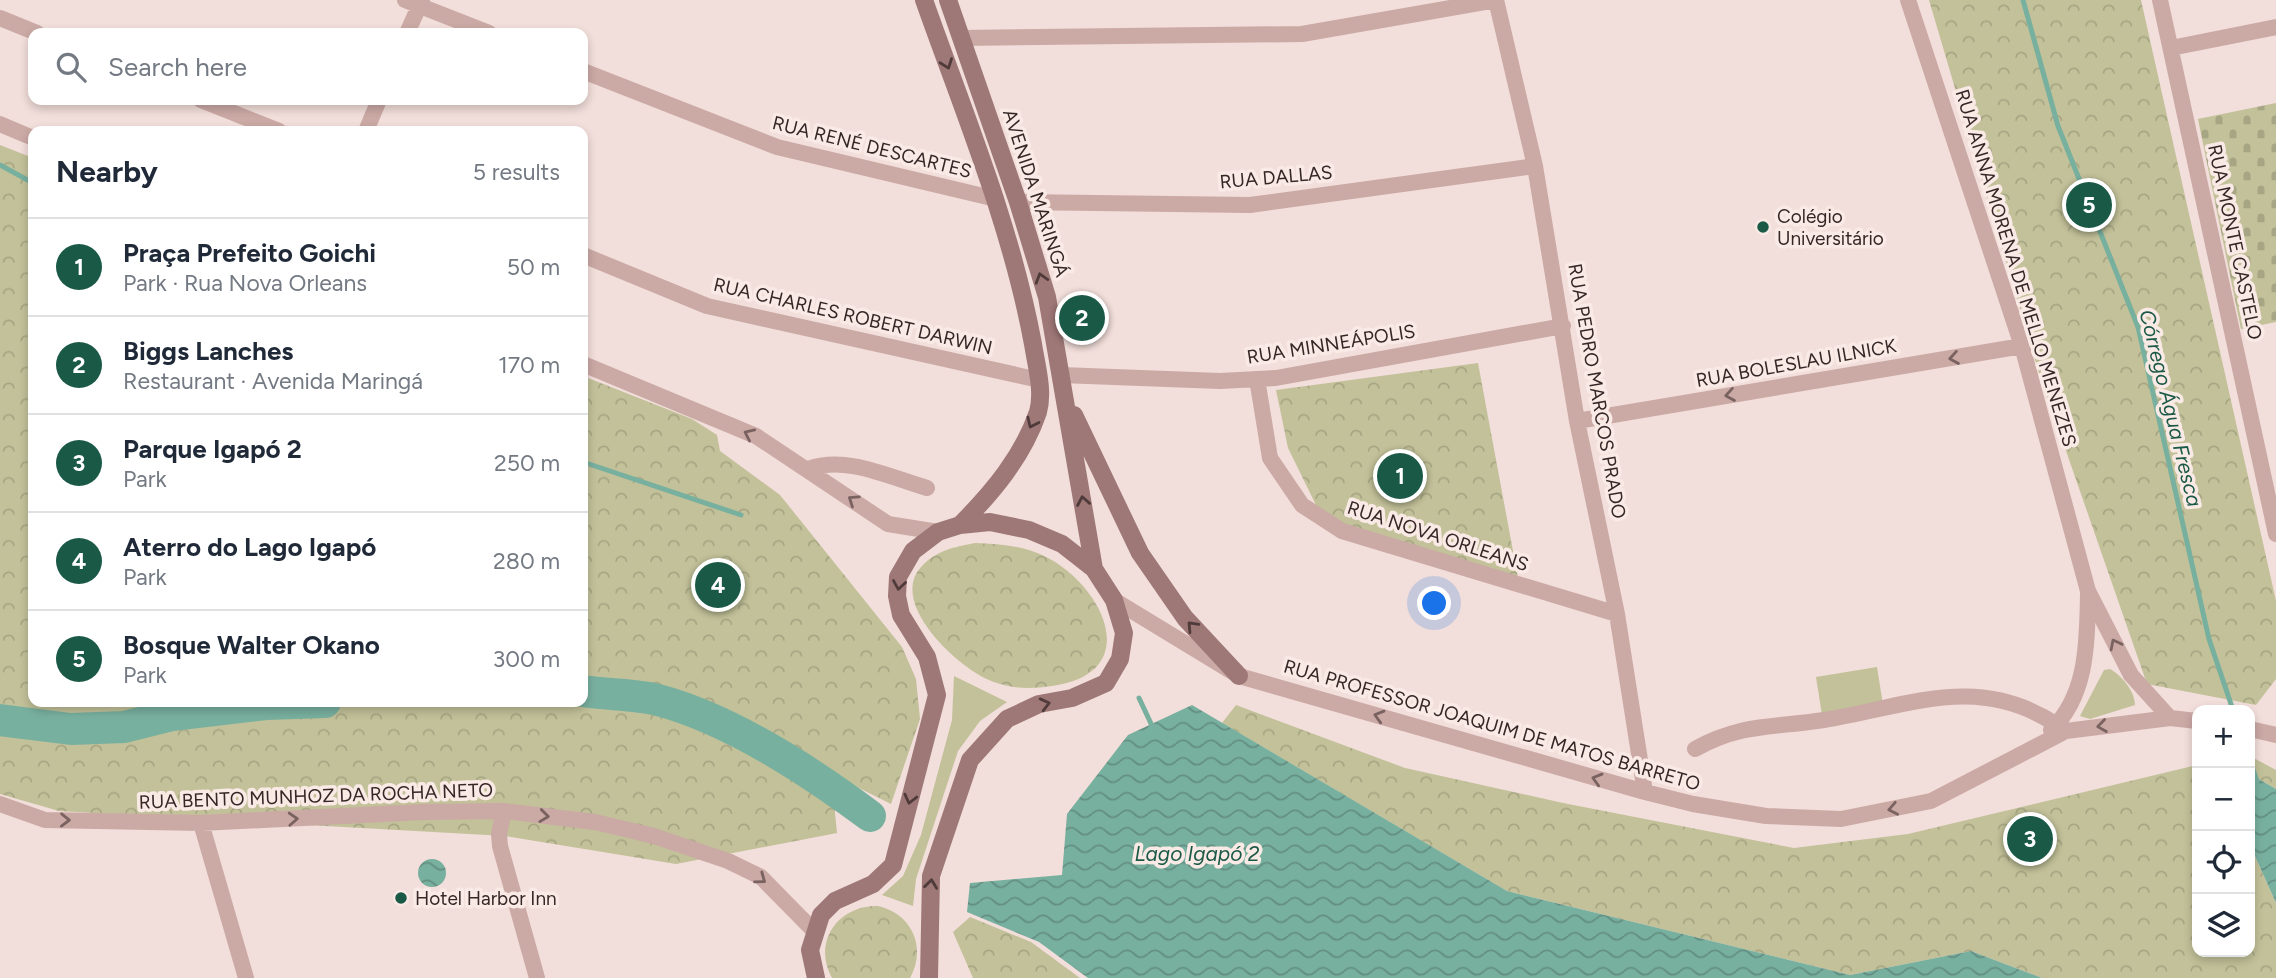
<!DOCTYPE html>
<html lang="en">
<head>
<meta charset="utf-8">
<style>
	:root { --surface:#fff; --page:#f6f6f7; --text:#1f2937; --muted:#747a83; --line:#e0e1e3; --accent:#1b5947 }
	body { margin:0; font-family:Figtree,sans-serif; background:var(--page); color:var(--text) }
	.controls { position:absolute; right:21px; bottom:21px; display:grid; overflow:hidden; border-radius:14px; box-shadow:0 4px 10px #0003 }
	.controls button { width:63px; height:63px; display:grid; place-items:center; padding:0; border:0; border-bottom:2px solid var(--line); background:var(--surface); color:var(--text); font:35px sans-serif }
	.you { position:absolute; left:1435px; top:604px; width:24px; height:24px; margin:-18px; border:5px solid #fff; border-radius:50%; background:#1a73e8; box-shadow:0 0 0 10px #1a73e833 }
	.badge { display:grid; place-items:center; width:46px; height:46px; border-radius:50%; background:var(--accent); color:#fff; font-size:23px; font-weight:700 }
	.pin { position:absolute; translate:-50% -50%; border:4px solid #fff; box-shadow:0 2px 7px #0006 }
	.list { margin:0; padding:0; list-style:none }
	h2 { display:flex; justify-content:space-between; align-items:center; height:91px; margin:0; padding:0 28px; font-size:30px }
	h2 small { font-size:23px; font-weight:400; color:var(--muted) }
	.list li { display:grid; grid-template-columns:46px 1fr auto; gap:21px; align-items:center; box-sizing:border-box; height:98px; padding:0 28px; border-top:2px solid var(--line) }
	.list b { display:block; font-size:26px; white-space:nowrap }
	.list p { margin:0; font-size:23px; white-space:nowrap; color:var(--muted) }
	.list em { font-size:23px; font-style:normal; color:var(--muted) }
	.icon { flex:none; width:38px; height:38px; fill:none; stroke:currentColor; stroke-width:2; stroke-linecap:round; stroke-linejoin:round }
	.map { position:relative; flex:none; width:2276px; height:978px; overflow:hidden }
	.search { position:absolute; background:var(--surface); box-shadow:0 4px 10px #0003; left:28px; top:28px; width:560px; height:77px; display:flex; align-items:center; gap:18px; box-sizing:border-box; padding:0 24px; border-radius:14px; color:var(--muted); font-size:26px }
	.panel { position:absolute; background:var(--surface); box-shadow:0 4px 10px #0003; left:28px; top:126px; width:560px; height:581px; border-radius:14px }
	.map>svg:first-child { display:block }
	.grass { fill:#c2c199 }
	.forest { fill:url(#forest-crowns) }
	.cemetery { fill:url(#cemetery-stones) }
	.water { fill:url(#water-waves) }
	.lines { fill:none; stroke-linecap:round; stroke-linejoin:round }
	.stream { stroke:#78b09f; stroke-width:5 }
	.river { stroke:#78b09f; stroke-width:32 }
	.street { stroke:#cba9a5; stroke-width:16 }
	.secondary { stroke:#9e7777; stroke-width:18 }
	.oneway { stroke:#503b3b }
	.oneway2 { stroke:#796260 }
	.poi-dot { fill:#1b5947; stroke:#faeae6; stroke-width:2.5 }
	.labels { text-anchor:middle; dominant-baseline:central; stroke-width:7; stroke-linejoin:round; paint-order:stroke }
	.street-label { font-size:19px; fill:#362727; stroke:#faeae6 }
	.poi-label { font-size:19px; fill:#362727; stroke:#faeae6; text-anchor:start }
	.water-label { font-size:21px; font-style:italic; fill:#1b5947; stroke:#faeae6 }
</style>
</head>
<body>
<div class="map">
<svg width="2276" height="978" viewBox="0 0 2276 978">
	<defs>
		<pattern id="forest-crowns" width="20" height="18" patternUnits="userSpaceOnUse" patternTransform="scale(1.75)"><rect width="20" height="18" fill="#c2c199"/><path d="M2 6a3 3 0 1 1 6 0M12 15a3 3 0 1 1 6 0" fill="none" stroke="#a7a684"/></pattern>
		<pattern id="cemetery-stones" width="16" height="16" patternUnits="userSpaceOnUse" patternTransform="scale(1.75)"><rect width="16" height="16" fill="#c2c199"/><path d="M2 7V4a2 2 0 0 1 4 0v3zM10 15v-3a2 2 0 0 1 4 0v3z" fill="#a7a684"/></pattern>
		<pattern id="water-waves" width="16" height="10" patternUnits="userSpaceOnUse" patternTransform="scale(1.75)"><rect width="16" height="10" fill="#78b09f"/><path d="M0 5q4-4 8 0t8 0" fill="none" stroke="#638f82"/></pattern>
	</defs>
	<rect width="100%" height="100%" fill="#f2deda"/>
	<path class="grass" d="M1877,667L1883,705L1822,715L1816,677Z
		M2110,669C2121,675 2135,691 2135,705L2090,719L2080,716L2104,670Z
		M954,676L1007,702L980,721L958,751L916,879L913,906L882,895L903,876L921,835L952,720Z"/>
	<path class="forest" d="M1929,0H2141L2276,601V679L2256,705L2147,684L2039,373Z
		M0,145L33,158V702H583V376L692,419L717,435L720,451L780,495L902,647L916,679L920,719L891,804L831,774L837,833L676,864L505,836L59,811L0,794Z
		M1478,363L1518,578L1348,528L1316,505L1288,448L1276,390Z
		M975,543C998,544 1020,545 1042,555C1102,582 1147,673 1052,686C1031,689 1014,689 994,682C961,671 886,603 922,566C937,550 955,547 975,543Z
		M1236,705L1405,768L1563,803L1794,848L1908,834L2197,765V952H2250V845L2276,903V978H2042L1971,951L1850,975L1507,891L1222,723Z
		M2250,756L2276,770V789L2250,774Z
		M878,906C912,914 927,947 910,978H832C812,942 838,905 878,906Z
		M970,917L1031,942L1080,978H973L953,932Z"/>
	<path class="cemetery" d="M2276,103V322L2241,329L2198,119Z"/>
	<path class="water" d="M1192,705L1507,891L1850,975L1971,951L2042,978H1088L1039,942L967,912L970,883L1062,875L1067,814L1128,735Z
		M2250,774L2276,789V903L2250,845Z
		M418 873a14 14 0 1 1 28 0a14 14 0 1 1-28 0Z"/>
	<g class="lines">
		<path class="stream" d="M2023,0L2058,126L2138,327L2209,639L2233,710
			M0,165L33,183
			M583,462L741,515
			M1139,698L1154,730
			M2250,761L2257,781"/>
		<path class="river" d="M583,691C607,695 634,694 658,700C730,719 811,772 870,816
			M0,720L71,729L124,727L172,715L266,704L325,702"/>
		<path class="street" d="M405,0L489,33
			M1908,0L2022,346L2088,591L2131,675L2170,718
			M2160,0L2276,534
			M0,18L37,33
			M407,33L422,0
			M962,38L1302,34L1496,0L1535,166L1577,421L1617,614L1645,792
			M2171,48L2276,27
			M583,71L777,147L996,199
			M201,100L279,131
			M0,124L33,138
			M366,131L379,100
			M1018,202L1250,205L1535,166
			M583,255L707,306L1039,380
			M583,364L756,436L888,524L938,532
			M1061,375L1220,381L1276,378L1563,326
			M1257,379L1270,458L1302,505L1342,531L1617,614
			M1577,421L2022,346
			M808,469C846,455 889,477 927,488
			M1114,600L1239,676L1645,792L1693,804L1766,816L1841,819L1931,801L2066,731L2170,718L2197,721
			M2250,729L2276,735
			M2051,730C2088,695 2087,641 2088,594
			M1695,749C1742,723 1773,728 1824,720C1906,707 1977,672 2057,725
			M0,804L45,820L201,823L423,812L504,811L595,822L654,836L728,861L761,877L814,931
			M504,811L499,834L500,846L537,978
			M201,823L246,978"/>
		<path class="secondary" d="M924,0C964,113 1011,225 1033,344C1036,364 1044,391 1038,412C1023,456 993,492 960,525
			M948,0L1018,202L1047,297L1094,569
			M1074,415L1140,553L1185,618L1239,676
			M816,978L810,950L821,915L835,901L873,884L893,865L937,695L927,657L901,615L897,596L898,577L913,551L938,532L960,525L990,522L1029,530L1062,544L1094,569L1114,600L1124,633L1120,659L1106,683L1072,698L1039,704L1007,719L970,760L931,876L929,978"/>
	</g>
	<defs><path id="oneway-chevron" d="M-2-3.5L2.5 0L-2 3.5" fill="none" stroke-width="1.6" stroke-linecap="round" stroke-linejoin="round" transform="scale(1.75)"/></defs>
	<g class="oneway">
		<use href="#oneway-chevron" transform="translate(947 64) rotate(70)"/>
		<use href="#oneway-chevron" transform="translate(1041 278) rotate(-107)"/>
		<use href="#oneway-chevron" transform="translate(1032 423) rotate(115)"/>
		<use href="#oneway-chevron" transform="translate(1083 501) rotate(-100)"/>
		<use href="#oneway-chevron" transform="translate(899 585) rotate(99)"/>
		<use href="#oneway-chevron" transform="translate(1192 626) rotate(-133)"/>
		<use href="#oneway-chevron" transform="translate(1045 704) rotate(-14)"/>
		<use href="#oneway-chevron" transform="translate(910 799) rotate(104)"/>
		<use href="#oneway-chevron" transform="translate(931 884) rotate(-83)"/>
	</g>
	<g class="oneway2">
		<use href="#oneway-chevron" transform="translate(1954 358) rotate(170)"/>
		<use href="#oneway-chevron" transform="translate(1730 395) rotate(170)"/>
		<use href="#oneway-chevron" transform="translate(749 434) rotate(-155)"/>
		<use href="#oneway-chevron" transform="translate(853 500) rotate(-146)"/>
		<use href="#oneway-chevron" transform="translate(2115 644) rotate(-117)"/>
		<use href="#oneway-chevron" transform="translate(1379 716) rotate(-164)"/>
		<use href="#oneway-chevron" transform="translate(2102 726) rotate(172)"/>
		<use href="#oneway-chevron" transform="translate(1597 779) rotate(-164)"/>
		<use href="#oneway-chevron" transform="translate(1893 809) rotate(169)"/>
		<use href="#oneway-chevron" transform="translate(544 816) rotate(7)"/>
		<use href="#oneway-chevron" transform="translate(293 819) rotate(-3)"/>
		<use href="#oneway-chevron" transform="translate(65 820) rotate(1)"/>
		<use href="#oneway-chevron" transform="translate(761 879) rotate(36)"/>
	</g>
	<g class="poi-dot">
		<circle cx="1763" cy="227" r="7"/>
		<circle cx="401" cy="898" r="7"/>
	</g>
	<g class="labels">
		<g class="street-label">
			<text transform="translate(872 147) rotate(14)">RUA RENÉ DESCARTES</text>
			<text transform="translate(1276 177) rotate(-5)">RUA DALLAS</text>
			<text transform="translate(1036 193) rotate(72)">AVENIDA MARINGÁ</text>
			<text transform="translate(2235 242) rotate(78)">RUA MONTE CASTELO</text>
			<text transform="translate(2016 268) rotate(73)">RUA ANNA MORENA DE MELLO MENEZES</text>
			<text transform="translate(853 316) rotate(13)">RUA CHARLES ROBERT DARWIN</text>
			<text transform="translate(1331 344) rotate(-9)">RUA MINNEÁPOLIS</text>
			<text transform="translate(1796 363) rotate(-10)">RUA BOLESLAU ILNICK</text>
			<text transform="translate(1597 391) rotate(80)">RUA PEDRO MARCOS PRADO</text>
			<text transform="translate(1438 536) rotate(18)">RUA NOVA ORLEANS</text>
			<text transform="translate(1492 725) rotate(16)">RUA PROFESSOR JOAQUIM DE MATOS BARRETO</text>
			<text transform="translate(316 796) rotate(-2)">RUA BENTO MUNHOZ DA ROCHA NETO</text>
		</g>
		<g class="poi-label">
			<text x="1777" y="216">Colégio<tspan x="1777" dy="22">Universitário</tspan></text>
			<text x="415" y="898">Hotel Harbor Inn</text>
		</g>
		<g class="water-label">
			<text transform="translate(2171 408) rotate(76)">Córrego Água Fresca</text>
			<text x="1197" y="853">Lago Igapó 2</text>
		</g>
	</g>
</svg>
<div class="controls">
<button>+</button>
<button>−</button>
<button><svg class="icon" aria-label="locate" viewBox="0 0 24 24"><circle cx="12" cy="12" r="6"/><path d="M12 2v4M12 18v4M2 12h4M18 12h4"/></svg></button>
<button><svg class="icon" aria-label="layers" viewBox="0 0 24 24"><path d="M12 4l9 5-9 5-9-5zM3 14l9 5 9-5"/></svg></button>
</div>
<div class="you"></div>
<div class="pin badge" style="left:1400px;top:476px">1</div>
<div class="pin badge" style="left:1082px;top:318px">2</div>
<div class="pin badge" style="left:2030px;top:839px">3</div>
<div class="pin badge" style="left:718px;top:585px">4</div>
<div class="pin badge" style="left:2089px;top:205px">5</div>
<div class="search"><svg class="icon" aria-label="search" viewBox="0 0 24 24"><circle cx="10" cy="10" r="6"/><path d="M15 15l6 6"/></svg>Search here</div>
<section class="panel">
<h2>Nearby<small>5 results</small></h2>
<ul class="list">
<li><span class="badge">1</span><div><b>Praça Prefeito Goichi</b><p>Park · Rua Nova Orleans</p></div><em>50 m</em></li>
<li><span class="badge">2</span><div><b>Biggs Lanches</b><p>Restaurant · Avenida Maringá</p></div><em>170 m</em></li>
<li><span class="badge">3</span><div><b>Parque Igapó 2</b><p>Park</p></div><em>250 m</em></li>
<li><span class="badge">4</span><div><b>Aterro do Lago Igapó</b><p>Park</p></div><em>280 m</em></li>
<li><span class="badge">5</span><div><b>Bosque Walter Okano</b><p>Park</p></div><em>300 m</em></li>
</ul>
</section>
</div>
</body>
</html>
